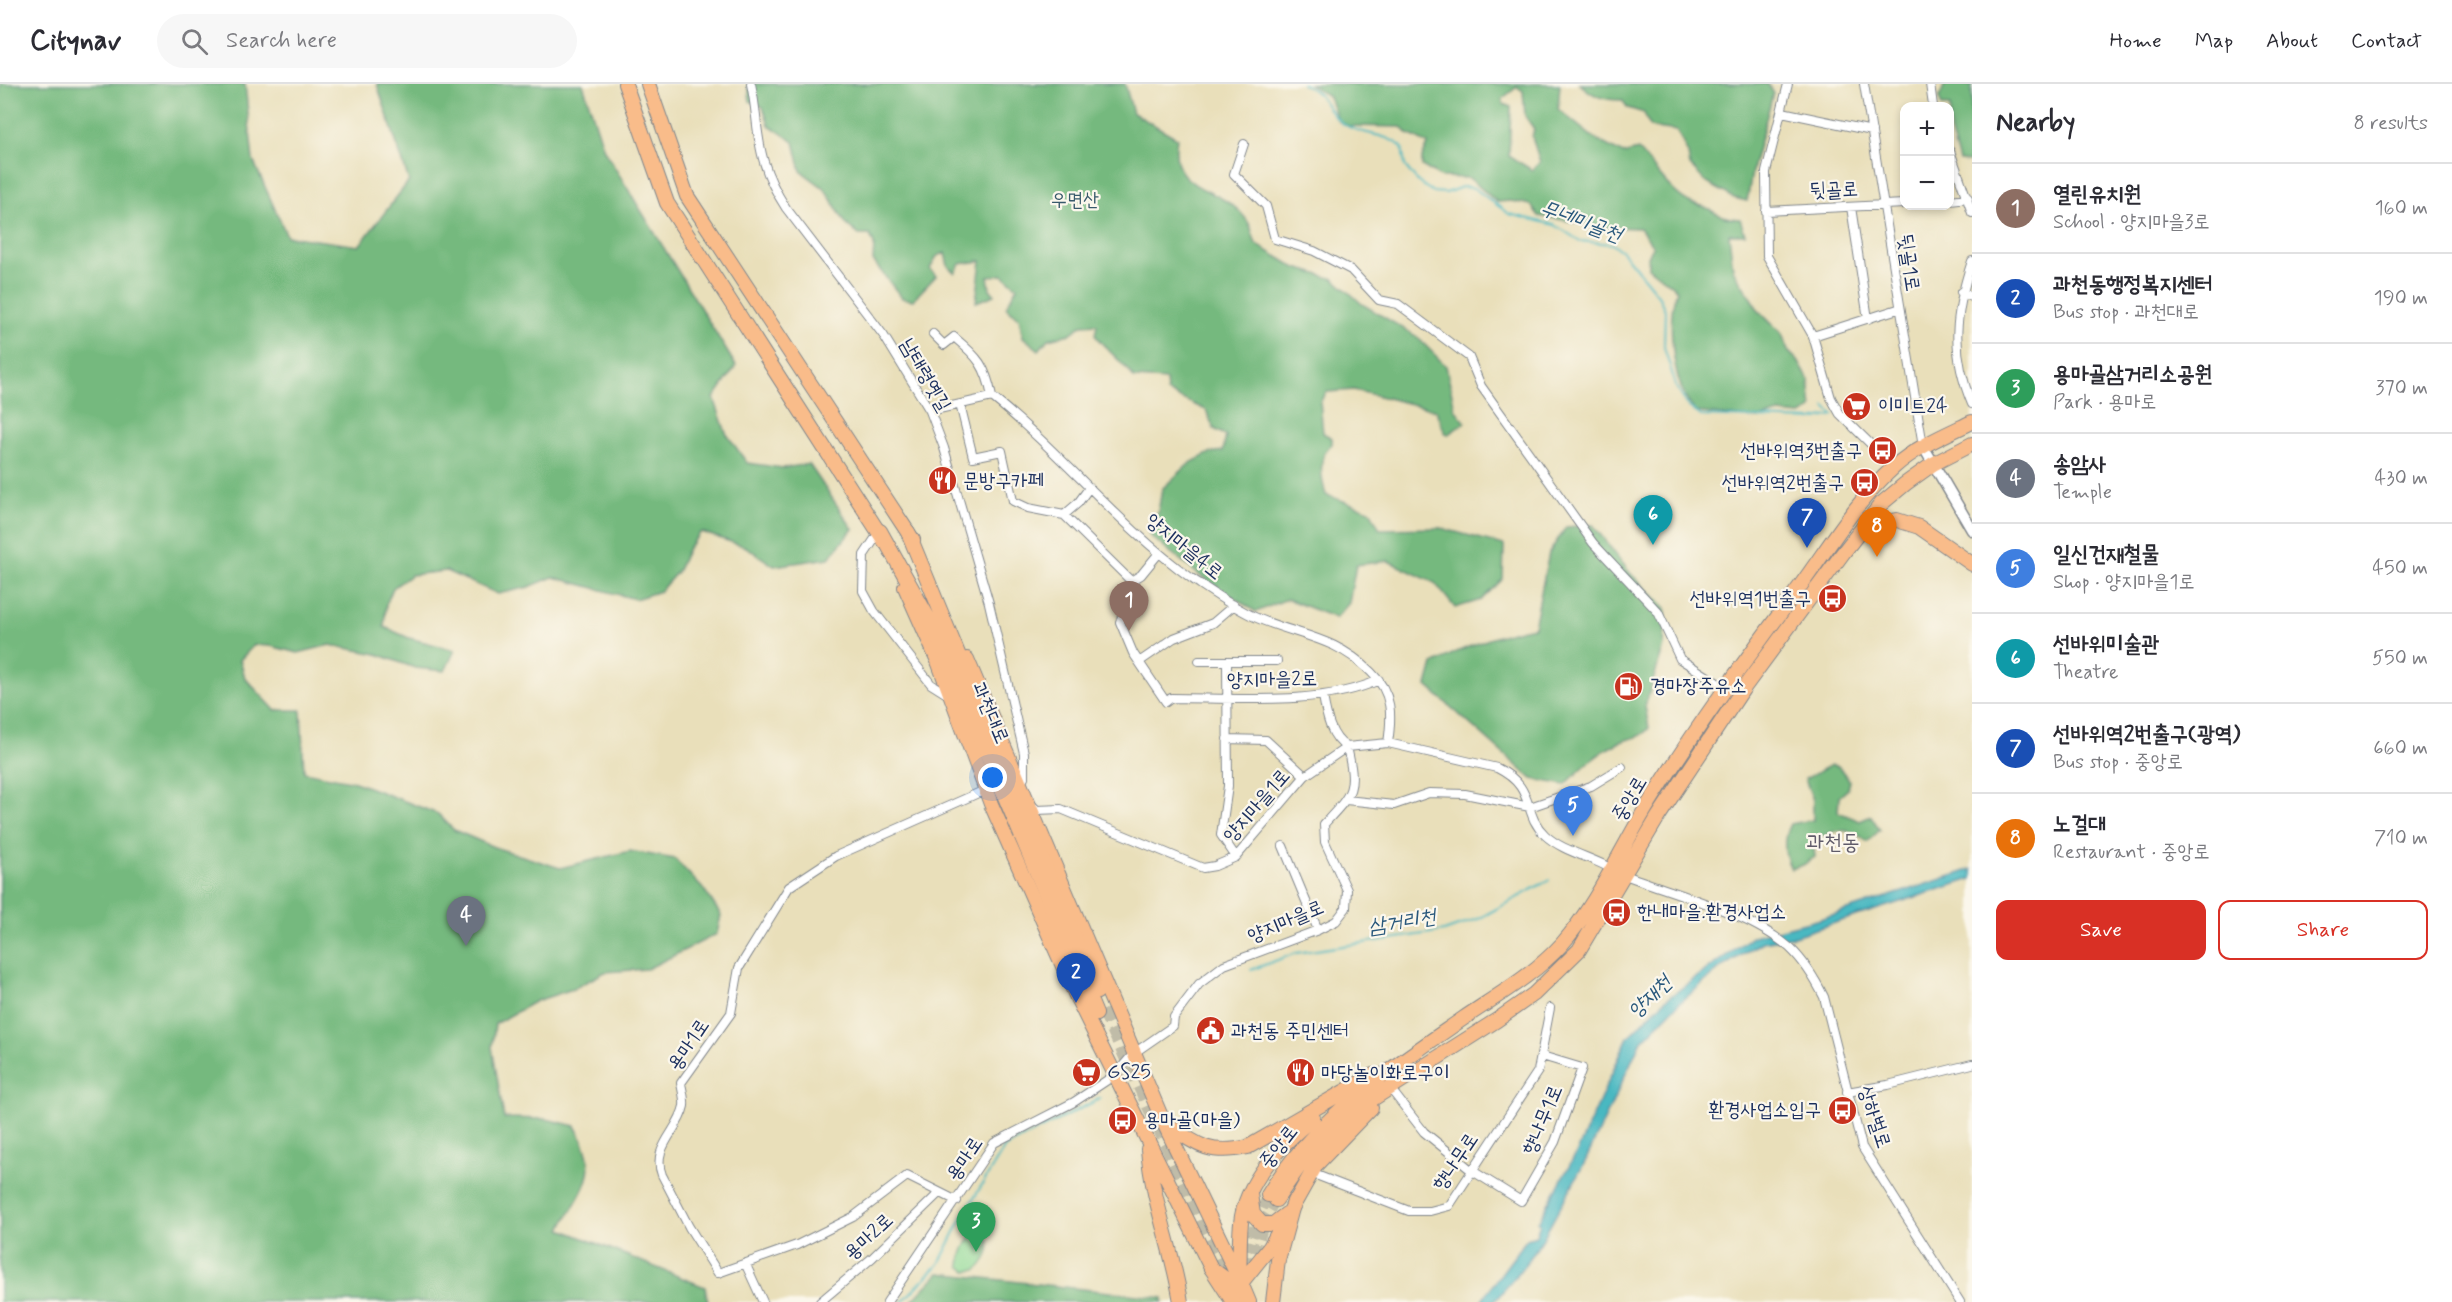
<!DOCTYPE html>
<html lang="en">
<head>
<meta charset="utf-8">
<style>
	:root { --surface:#fff; --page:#f7f7f7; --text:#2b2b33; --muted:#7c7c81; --line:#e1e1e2; --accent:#d93025 }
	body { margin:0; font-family:Mynerve,"Poor Story",sans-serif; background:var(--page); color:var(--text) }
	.controls { position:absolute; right:18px; top:18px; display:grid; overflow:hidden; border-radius:12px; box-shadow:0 3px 9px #0003 }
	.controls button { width:54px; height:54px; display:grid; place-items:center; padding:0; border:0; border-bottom:2px solid var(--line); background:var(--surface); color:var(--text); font:30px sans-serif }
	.you { position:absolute; left:993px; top:694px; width:21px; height:21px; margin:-15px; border:4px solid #fff; border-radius:50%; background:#1a73e8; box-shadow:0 0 0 9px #1a73e833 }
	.badge { display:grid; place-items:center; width:39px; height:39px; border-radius:50%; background:var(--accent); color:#fff; font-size:20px; font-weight:700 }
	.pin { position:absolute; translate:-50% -50px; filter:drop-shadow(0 2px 3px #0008) }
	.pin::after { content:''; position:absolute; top:32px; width:21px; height:18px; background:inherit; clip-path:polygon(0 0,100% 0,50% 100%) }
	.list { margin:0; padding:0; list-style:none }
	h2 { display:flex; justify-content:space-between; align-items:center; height:78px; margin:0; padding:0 24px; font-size:26px }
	h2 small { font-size:20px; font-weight:400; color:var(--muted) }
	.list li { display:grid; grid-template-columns:39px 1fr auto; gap:18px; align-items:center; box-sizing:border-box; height:90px; padding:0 24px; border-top:2px solid var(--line) }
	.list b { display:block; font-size:22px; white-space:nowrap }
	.list p { margin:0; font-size:20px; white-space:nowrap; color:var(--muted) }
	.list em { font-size:20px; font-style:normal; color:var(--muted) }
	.actions { display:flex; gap:12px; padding:18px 24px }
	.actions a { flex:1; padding:14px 0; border:2px solid var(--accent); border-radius:12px; text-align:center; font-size:21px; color:var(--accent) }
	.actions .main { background:var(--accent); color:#fff }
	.icon { flex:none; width:33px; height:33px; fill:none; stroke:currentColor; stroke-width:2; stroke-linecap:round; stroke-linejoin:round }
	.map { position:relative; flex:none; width:1972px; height:1218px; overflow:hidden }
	header { display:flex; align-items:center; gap:36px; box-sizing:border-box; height:84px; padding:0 30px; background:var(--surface); border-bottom:2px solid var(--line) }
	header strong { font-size:28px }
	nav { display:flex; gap:33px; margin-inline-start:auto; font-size:21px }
	.search { width:420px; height:54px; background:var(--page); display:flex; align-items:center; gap:15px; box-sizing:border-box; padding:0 21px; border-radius:33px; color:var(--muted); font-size:22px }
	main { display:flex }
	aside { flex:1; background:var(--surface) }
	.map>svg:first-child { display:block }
	.green { fill:#90d994; stroke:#568479; stroke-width:1.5 }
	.forest { fill:#74b97e; stroke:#48746e; stroke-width:1.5; fill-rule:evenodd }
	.water { fill:#49b8c1; stroke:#327490; stroke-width:1.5 }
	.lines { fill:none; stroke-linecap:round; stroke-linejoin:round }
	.stream { stroke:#49b8c1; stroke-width:2 }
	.tertiary-tunnel { stroke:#c0bca8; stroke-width:10; stroke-dasharray:10 5; stroke-linecap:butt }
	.trunk-tunnel { stroke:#c0bca8; stroke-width:14; stroke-dasharray:14 7; stroke-linecap:butt }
	.minor-casing { stroke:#82878c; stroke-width:10 }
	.tertiary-casing { stroke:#82878c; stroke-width:13 }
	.primary-casing { stroke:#82878c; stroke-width:16 }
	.trunk-casing { stroke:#82878c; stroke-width:16 }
	.minor { stroke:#fff; stroke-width:8 }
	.tertiary { stroke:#fff; stroke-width:10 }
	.primary { stroke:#f9bc8a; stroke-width:14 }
	.trunk { stroke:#f9bc8a; stroke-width:14 }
	.labels { text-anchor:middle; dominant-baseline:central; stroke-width:4.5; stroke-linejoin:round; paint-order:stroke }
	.street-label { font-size:20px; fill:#1b2f5e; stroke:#fbf7ec }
	.park-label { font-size:20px; fill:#385a6c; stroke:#fbf7ec }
	.poi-label { font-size:20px; fill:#1b2f5e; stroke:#fbf7ec; text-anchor:start }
	.water-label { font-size:21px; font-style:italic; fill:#29587c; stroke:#fbf7ec }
	.quarter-label { font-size:22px; fill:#605c6a; stroke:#fbf7ec }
</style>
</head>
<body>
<header>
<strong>Citynav</strong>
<div class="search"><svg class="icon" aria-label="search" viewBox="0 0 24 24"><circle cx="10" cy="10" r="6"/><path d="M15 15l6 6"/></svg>Search here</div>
<nav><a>Home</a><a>Map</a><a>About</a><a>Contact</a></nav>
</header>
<main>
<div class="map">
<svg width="1972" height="1218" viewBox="0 0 1972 1218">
	<rect width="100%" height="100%" fill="#fbf7ec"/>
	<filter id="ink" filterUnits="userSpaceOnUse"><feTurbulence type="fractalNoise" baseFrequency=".0167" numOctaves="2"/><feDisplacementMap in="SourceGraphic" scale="12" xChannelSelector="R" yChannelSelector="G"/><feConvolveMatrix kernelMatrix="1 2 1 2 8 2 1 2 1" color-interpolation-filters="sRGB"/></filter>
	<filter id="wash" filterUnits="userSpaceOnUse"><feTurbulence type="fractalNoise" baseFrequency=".008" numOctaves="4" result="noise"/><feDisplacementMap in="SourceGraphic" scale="24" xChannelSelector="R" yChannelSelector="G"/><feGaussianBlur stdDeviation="1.35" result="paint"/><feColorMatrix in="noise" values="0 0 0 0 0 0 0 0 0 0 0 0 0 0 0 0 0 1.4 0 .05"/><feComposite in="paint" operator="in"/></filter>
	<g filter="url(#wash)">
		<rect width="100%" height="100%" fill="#e9dfba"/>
		<path class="green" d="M978,1146C997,1155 989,1175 977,1186L966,1187L960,1182C961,1169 967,1155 978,1146Z"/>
		<path class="forest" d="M0,0H245L253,76L287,152L359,162L409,97L377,0H583L604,66L736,282L714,314L726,349L747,379L783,384L809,380L853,445L829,474L774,482L746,463L701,448L688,464L677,488L660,507L635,515L553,493L529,503L498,510L446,487L411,491L393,504L386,521L384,543L409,554L455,566L445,587L415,584L377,570L330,561L298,569L270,562L254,561L240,576L245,594L275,626H301L304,688L355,698L438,730L454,746L494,763L560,784L630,767L675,775L705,807L721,831L717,850L647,885L605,888L573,905L536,917L495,940L492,963L504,1034L546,1035L575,1042C603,1090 583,1102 561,1145L705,1203L708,1218H0Z
			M748,0H1125L1133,29L1177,54C1167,112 1224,99 1248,138C1252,144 1253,153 1256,160L1296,184L1334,195L1362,220L1416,252L1446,282L1455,325L1465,338L1449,350L1445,349L1436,326L1354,306L1327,308L1320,318L1323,349L1332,354V360C1317,371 1321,395 1326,411L1370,426L1380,445L1441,444L1504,461L1503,495L1481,516L1455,524L1435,499L1388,477L1356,481L1349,519L1336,534L1287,515L1256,528L1199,491L1149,451V440L1158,429L1162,405L1190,379L1210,369L1223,367L1226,352L1214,345L1206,326L1167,308L1166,296L1134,294C1122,277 1107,267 1095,251L1097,240L1082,241L1070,250L1048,255L1039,266L1023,253L1019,234L1006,223L1017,203L1003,191L988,192L990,205L995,211L976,218L981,177L960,180L955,189L948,182L945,169L937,172L930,185L936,192L913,216L902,214L873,177L874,160L870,151H859L846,140L825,105L801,87L794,58L769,41L763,23L750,17Z
			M1310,0H1560L1558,25L1595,55L1623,70L1638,66C1654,82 1671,110 1691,119C1695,121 1701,121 1705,123C1718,130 1724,135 1740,135L1745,150H1729L1733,186L1759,227L1782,250L1788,267L1798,277L1809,296L1812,325L1801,331L1779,329L1758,335L1695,328C1690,320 1684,312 1681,303C1672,277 1667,231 1677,206L1648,183V174L1653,162L1640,144L1606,143L1539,132L1531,121L1511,117L1497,118L1469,94L1440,93L1422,82V74L1428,60L1408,50L1402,43L1348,42L1338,37L1329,13ZM1517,3L1523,7L1525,32L1534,45L1532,53L1540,78L1532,86L1509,72L1511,23L1503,20V14Z
			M1580,0H1768L1773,10L1753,82L1747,117L1734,114L1707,99L1690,82L1688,70L1677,47L1650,43L1644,29L1628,24L1622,16C1603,16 1594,13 1580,0Z
			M1945,0H1972L1970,78L1959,77L1950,47V22H1942L1939,14Z
			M1593,441L1630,489L1666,524L1664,562L1645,622L1649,644C1639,656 1629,653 1616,660C1596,670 1581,685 1565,701L1532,695L1427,602L1433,580C1466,562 1497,550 1534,543L1549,469L1566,443Z
			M1831,681L1838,682L1850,697L1848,705L1839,713L1838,728L1860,737L1871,732L1880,746L1867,758C1849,741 1833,745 1813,757L1815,773L1803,781L1791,785C1783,769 1782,755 1790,740L1813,736V716L1805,695Z
			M939,1189L1163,1214V1218H911Z"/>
		<path class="water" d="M1972,785V795L1791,853L1762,858L1722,883L1675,923L1640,959L1585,1078L1542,1156L1526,1180L1494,1218H1480L1527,1155L1536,1152L1540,1140L1538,1138L1577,1068L1628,953L1664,917L1753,852L1817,836Z"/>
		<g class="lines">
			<path class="stream" d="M1302,0C1325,7 1326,30 1345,41C1364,52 1385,48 1402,63L1405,82L1418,98L1433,108L1446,109L1462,103L1474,104L1509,130L1555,141L1580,157L1612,160L1622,167L1658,211L1665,226L1664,263L1677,305L1689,323L1701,332L1812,336L1834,331
				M1825,323L1834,331
				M1251,886L1296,869L1444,847L1478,835L1549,796
				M902,1218L939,1180L963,1132L1005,1063L1101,1014"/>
		</g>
	</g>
	<g filter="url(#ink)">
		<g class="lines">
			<path class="tertiary-tunnel" d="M1243,1181L1256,1138L1268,1111
				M1252,1183L1266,1133L1276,1116"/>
			<path class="trunk-tunnel" d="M1104,926L1233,1202"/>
			<defs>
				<path id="minor" d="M751,0C757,26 756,53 764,78C769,95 777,110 786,124L884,252L930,327L944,364L989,519L1024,669V694L1021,699
					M1788,0L1766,88L1767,172L1813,252L1831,314L1840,330L1894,383
					M1864,0L1923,362
					M1930,0L1933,22
					M1782,28L1872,47
					M1244,60L1234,90L1266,122L1275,155L1314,167L1351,186L1379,216L1398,220L1469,273L1481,302L1593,459L1658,528L1680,575L1724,603
					M1950,67L1972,129
					M1950,116L1968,114
					M1851,123L1868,235
					M1766,127L1904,120
					M1972,177C1955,229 1950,268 1972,320
					M1961,208L1972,213
					M933,250L944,261L954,253C978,273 986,282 992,313
					M1813,252L1898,225
					M960,320L973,373L1002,367L1013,417L1028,424L1064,431L1078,419L1089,404
					M930,327L992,313C1062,369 1118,441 1191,494C1212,508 1234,524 1257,534C1302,553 1334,552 1371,588C1393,609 1392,632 1388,659
					M1064,431L1131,497
					M880,447L864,471L863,507L874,527L931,600L950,612
					M1159,469L1141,491L1131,497V509L1120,538L1133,569L1166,618L1171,614C1233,614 1323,622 1379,596
					M1199,577H1277
					M1227,577L1228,702L1221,751L1236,773
					M1139,578L1174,554L1213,539L1234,521
					M1227,655L1266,656L1305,692
					M1346,716L1394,721L1429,709L1465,710L1530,723L1591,702L1622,683
					M1030,719L1037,726L1061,725L1203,784L1215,782L1236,773L1305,692L1347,663L1388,659L1497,684C1537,704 1521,728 1545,751C1562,767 1591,773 1612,785
					M1283,762L1318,846
					M1625,791C1675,810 1750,829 1790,864C1805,878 1815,895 1824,913L1862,1063L1960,1218
					M1393,1008L1424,1048L1471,1086L1521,1117L1555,1058L1582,984L1542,972
					M1847,1008L1888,1001L1972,980
					M1311,1089L1409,1127H1430L1449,1122L1538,987L1550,924
					M957,1117L907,1092L853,1133L797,1161L718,1189L689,1143L662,1091C651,1063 679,1047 684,1022C685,1015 682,1006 681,999L731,929L739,884L789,803L836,772L985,706
					M746,1181L763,1218
					M820,1218L872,1174L938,1110
					M887,1218L994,1059L1074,1018L1115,991L1134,969L1173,942L1174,933L1199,900L1224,881L1318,846L1336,837L1346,824L1347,806L1325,758L1324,740C1353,709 1357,706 1347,663C1330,654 1326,629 1323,612"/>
				<path id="tertiary" d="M1923,362L1972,446"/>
				<path id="primary" d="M625,0L667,119L885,458
					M648,0L687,112L913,456
					M1863,443L1897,436L1919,443L1972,480
					M905,503L938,577L991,720L1078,916L1211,1184L1227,1196L1241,1199
					M967,575L1163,1037L1241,1199
					M1163,1037C1196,1060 1207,1072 1248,1063L1373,991
					M1148,1065C1152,1117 1173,1166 1181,1218
					M1250,1110L1253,1130L1262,1140H1273L1286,1130
					M1268,1111C1314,1034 1392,984 1464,934C1498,911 1534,891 1562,860C1597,820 1619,769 1646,724C1694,646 1747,574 1801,501C1830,461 1857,416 1894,383C1916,363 1945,351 1972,338
					M1276,1116L1303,1077L1349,1030L1497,936L1534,910L1579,866L1658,733L1743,605L1843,469L1881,420L1905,400L1933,380L1972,360
					M1241,1199L1270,1163L1316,1081L1371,1024
					M1236,1218C1242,1191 1238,1166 1241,1139C1245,1098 1282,1059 1313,1034"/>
				<path id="trunk" d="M880,447L935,546L1096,930
					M908,448L1097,908
					M1211,1184L1233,1218
					M1241,1199L1249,1218
					M1273,1218L1278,1176L1294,1117"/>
			</defs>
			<use href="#minor" class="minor-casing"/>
			<use href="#tertiary" class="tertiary-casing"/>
			<use href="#primary" class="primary-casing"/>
			<use href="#trunk" class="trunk-casing"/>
			<use href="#minor" class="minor"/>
			<use href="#tertiary" class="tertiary"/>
			<use href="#primary" class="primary"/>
			<use href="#trunk" class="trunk"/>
		</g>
	</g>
	<defs>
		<symbol id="supermarket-disc" viewBox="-11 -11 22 22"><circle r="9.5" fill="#c8321e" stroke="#fbf7ec"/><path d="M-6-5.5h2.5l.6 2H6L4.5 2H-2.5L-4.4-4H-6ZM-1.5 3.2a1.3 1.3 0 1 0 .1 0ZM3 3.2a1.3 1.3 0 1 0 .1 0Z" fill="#fff"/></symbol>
		<symbol id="bus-disc" viewBox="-11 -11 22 22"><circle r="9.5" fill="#c8321e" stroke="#fbf7ec"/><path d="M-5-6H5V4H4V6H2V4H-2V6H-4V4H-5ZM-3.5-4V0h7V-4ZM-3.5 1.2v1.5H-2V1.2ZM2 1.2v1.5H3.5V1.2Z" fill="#fff"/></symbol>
		<symbol id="restaurant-disc" viewBox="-11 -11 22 22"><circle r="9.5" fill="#c8321e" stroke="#fbf7ec"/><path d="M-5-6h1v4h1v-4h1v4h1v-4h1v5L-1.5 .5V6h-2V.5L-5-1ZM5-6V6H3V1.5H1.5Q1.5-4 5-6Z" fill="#fff"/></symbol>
		<symbol id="fuel-disc" viewBox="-11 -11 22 22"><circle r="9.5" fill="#c8321e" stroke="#fbf7ec"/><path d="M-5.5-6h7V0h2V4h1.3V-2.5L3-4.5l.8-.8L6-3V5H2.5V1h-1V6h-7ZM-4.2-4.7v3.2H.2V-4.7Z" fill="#fff"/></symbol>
		<symbol id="civic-disc" viewBox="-11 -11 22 22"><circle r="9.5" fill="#c8321e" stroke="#fbf7ec"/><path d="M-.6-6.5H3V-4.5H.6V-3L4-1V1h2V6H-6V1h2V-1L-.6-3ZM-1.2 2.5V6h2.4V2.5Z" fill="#fff"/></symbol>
	</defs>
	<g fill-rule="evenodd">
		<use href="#supermarket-disc" x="1840" y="306" width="33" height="33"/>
		<use href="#bus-disc" x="1866" y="350" width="33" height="33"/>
		<use href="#restaurant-disc" x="926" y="380" width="33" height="33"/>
		<use href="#bus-disc" x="1848" y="382" width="33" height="33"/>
		<use href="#bus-disc" x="1816" y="498" width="33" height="33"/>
		<use href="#fuel-disc" x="1612" y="586" width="33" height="33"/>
		<use href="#bus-disc" x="1600" y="812" width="33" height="33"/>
		<use href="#civic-disc" x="1194" y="930" width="33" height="33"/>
		<use href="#supermarket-disc" x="1070" y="972" width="33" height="33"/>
		<use href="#restaurant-disc" x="1284" y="972" width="33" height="33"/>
		<use href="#bus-disc" x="1826" y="1010" width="33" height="33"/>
		<use href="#bus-disc" x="1106" y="1020" width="33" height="33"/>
	</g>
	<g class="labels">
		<g class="street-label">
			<text transform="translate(1834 107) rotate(-3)">뒷골로</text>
			<text transform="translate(1908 179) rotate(81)">뒷골1로</text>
			<text transform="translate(925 291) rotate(60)">남태령옛길</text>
			<text transform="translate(1184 463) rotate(39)">양지마을4로</text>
			<text transform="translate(1272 596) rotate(-1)">양지마을2로</text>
			<text transform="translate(990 629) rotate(67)">과천대로</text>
			<text transform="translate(1630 715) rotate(-59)">중앙로</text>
			<text transform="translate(1257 722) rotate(-49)">양지마을1로</text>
			<text transform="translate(1286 838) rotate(-23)">양지마을로</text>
			<text transform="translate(689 961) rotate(-56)">용마1로</text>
			<text transform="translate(1874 1033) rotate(72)">상하벌로</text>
			<text transform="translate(1543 1036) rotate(-67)">향나무1로</text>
			<text transform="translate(1279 1063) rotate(-52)">중앙로</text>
			<text transform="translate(965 1075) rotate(-56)">용마로</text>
			<text transform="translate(1456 1078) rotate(-56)">향나무로</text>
			<text transform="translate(869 1153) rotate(-43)">용마2로</text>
		</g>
		<g class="park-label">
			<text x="1075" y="116">우면산</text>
		</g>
		<g class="poi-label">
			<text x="1878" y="322">이미트24</text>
			<text x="1862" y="367" text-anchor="end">선바위역3번출구</text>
			<text x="963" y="397">문방구카페</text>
			<text x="1844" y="399" text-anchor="end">선바위역2번출구</text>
			<text x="1811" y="515" text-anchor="end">선바위역1번출구</text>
			<text x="1650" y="602">경마장주유소</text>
			<text x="1637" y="828">한내마을.환경사업소</text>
			<text x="1231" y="947">과천동 주민센터</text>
			<text x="1107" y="988">GS25</text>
			<text x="1321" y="989">마당놀이화로구이</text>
			<text x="1821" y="1026" text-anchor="end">환경사업소입구</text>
			<text x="1144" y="1036">용마골(마을)</text>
		</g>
		<g class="water-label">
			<text transform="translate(1581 138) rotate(20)">무네미골천</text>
			<text transform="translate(1402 838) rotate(-9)">삼거리천</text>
			<text transform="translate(1650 913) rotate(-44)">양재천</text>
		</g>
		<g class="quarter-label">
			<text x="1833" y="759">과천동</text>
		</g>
	</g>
</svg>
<div class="controls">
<button>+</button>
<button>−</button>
</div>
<div class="you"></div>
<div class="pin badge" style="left:1129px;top:547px;background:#8d6e63">1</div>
<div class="pin badge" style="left:1076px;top:919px;background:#1a4fb4">2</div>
<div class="pin badge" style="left:976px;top:1168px;background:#2e9e5b">3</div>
<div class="pin badge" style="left:466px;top:862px;background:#6b7280">4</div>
<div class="pin badge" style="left:1573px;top:752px;background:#3f7fe0">5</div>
<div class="pin badge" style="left:1653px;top:461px;background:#0f9aa8">6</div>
<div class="pin badge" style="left:1807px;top:464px;background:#1a4fb4">7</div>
<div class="pin badge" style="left:1877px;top:473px;background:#e8710a">8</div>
</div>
<aside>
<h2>Nearby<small>8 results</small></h2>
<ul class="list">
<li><span class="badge" style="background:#8d6e63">1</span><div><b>열린유치원</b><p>School · 양지마을3로</p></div><em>160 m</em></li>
<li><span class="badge" style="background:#1a4fb4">2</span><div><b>과천동행정복지센터</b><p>Bus stop · 과천대로</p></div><em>190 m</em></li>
<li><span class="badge" style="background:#2e9e5b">3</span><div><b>용마골삼거리소공원</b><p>Park · 용마로</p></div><em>370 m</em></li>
<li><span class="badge" style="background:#6b7280">4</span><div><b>송암사</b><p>Temple</p></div><em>430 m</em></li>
<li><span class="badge" style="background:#3f7fe0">5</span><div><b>일신건재철물</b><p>Shop · 양지마을1로</p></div><em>450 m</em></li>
<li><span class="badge" style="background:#0f9aa8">6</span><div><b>선바위미술관</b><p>Theatre</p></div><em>550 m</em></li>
<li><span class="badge" style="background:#1a4fb4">7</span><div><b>선바위역2번출구(광역)</b><p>Bus stop · 중앙로</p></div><em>660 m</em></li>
<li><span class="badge" style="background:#e8710a">8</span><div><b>노걸대</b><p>Restaurant · 중앙로</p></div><em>710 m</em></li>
</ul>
<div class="actions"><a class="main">Save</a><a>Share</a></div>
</aside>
</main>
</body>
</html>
